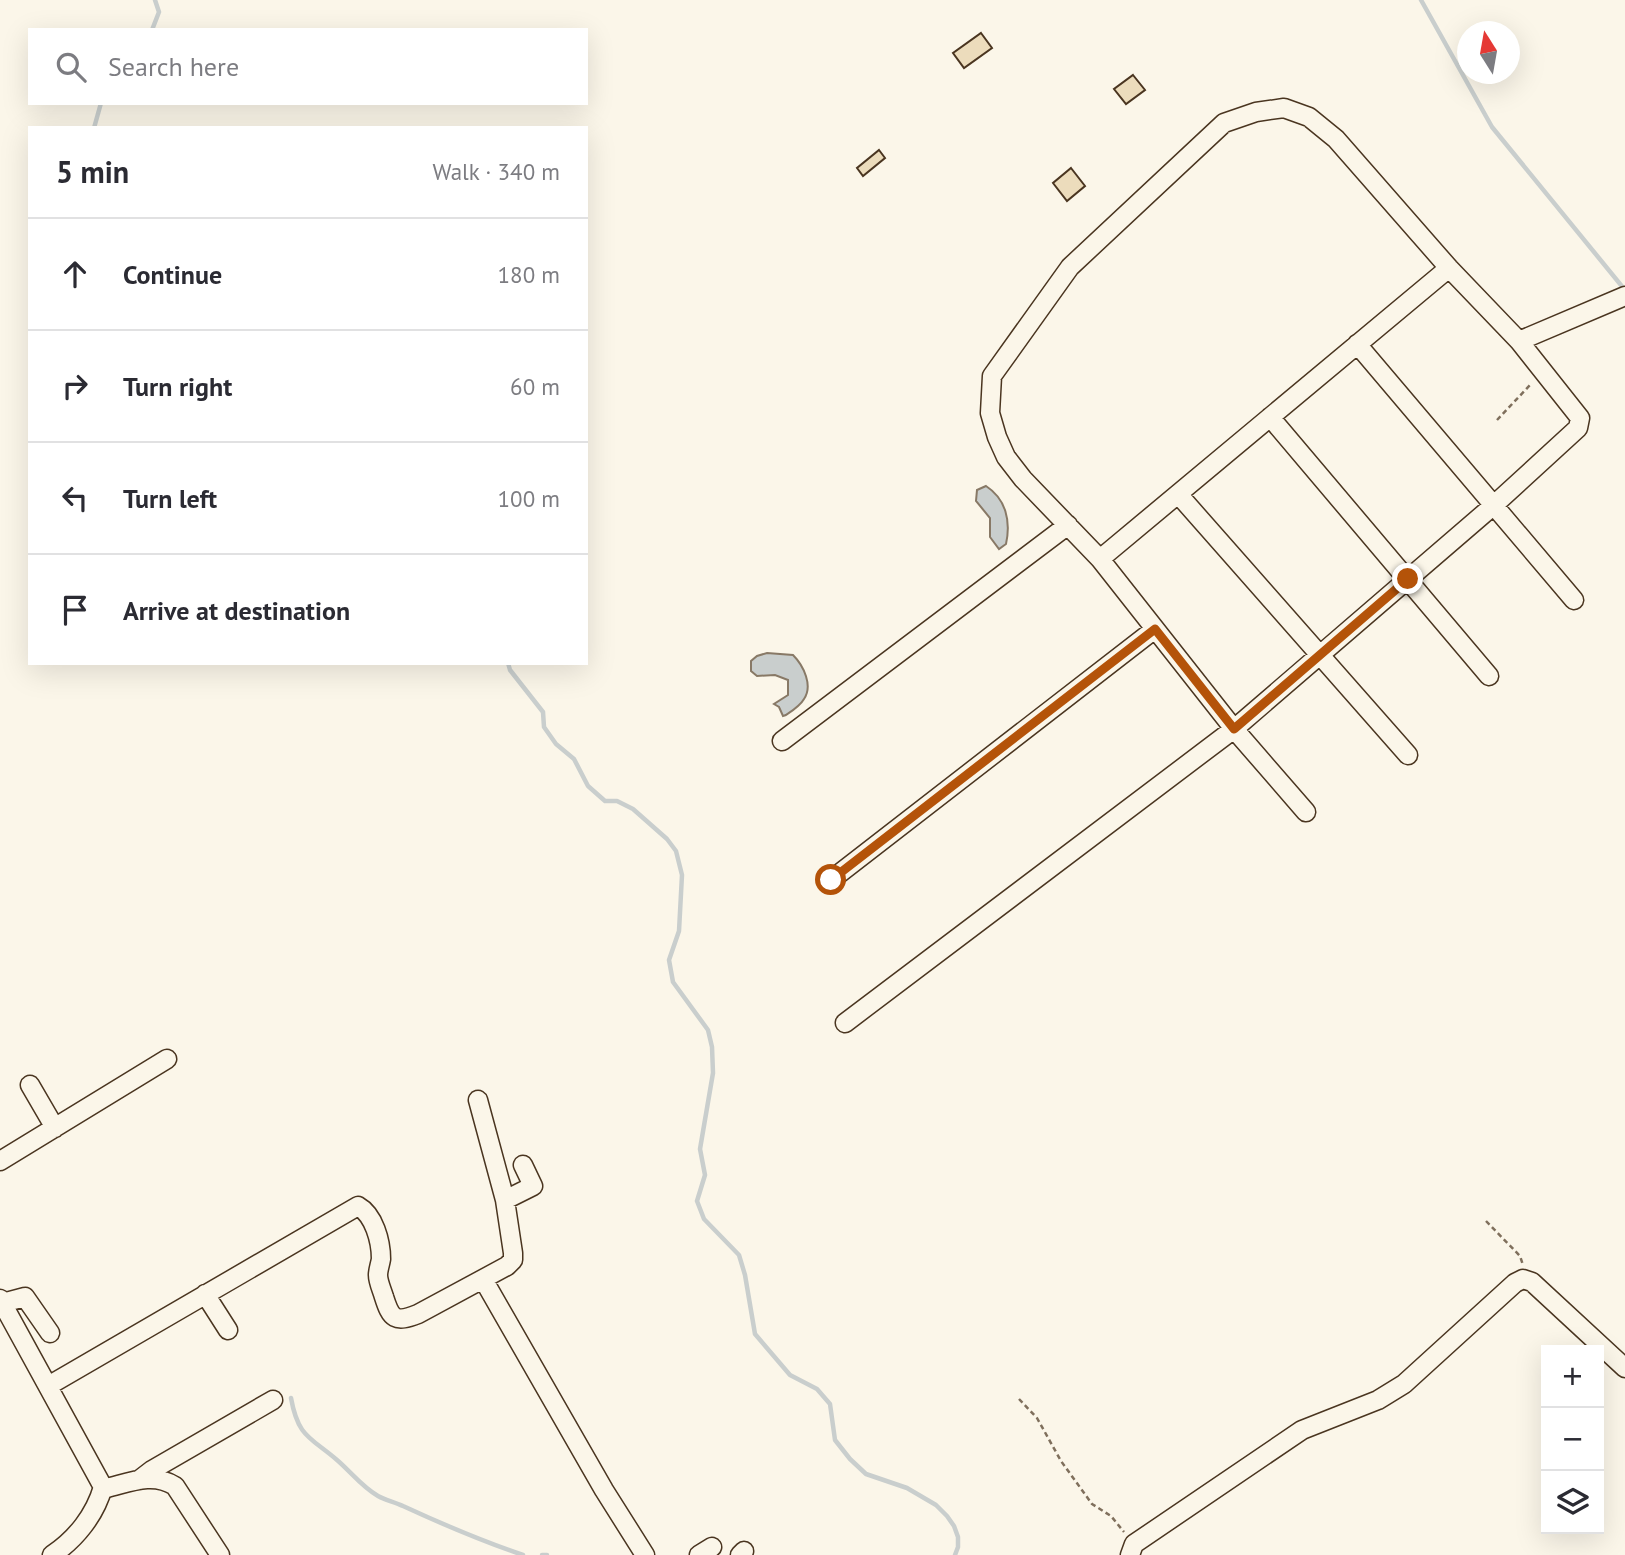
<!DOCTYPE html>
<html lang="en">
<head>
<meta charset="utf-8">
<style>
	:root { --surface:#fff; --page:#f7f7f7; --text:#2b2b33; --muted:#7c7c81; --line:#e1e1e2 }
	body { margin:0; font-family:"PT Sans",sans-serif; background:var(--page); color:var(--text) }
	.controls { position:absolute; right:21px; bottom:21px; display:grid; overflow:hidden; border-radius:0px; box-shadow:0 7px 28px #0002 }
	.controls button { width:63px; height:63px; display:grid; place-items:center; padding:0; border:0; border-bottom:2px solid var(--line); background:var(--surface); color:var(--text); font:35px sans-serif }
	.compass { position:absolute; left:1457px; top:21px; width:63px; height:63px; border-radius:50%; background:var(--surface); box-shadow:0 7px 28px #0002; rotate:349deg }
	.stop { position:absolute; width:21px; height:21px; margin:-16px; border:5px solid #b45309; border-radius:50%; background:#fff }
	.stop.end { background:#b45309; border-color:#fff; box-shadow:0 2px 7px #0008 }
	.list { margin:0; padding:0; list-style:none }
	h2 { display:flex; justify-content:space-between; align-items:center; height:91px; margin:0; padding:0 28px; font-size:30px }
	h2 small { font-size:23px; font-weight:400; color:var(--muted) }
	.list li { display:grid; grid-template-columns:46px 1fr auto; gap:21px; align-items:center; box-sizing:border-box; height:112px; padding:0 28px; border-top:2px solid var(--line) }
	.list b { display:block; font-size:26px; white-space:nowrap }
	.list em { font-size:23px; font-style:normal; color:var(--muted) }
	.icon { flex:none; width:38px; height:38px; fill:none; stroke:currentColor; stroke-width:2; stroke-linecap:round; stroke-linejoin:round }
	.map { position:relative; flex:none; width:1625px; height:1555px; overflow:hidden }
	.search { position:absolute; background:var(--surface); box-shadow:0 7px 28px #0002; left:28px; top:28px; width:560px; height:77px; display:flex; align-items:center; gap:18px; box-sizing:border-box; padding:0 24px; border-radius:0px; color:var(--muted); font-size:26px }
	.panel { position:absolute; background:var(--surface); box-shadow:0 7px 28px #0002; left:28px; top:126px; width:560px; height:539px; border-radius:0px }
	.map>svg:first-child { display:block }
	.water { fill:#c9cecd; stroke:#887966; stroke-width:2 }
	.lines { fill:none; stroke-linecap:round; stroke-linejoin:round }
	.stream { stroke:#c9cecd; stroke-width:4.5 }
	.building { fill:#ecdcbc; stroke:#4a3520; stroke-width:2 }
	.minor-casing { stroke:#4a3520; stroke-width:21 }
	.path { stroke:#7f6f5c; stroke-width:2.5; stroke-dasharray:5 3.5; stroke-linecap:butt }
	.minor { stroke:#fbf6e9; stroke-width:18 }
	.route { stroke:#b45309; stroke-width:9 }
</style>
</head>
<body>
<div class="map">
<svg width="1625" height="1555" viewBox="0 0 1625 1555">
	<rect width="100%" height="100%" fill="#fbf6e9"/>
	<path class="water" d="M986,486C1006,499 1011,521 1006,544L999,549L990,537V518L976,501L977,490Z
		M767,653L793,655C804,666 813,686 804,699C800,706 792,711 786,715L783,716L779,707L774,704L788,695V680L775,675L757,676L751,671V661L757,656Z"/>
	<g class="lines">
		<path class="stream" d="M1421,0L1492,127L1625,290
			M152,30L159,12L155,0
			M94,128L101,103
			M508,663L510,670L543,712L544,727L556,744L574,759L588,786L605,801H617L633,809L667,839L676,851L682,875L679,931L669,960L673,982L708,1030L712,1047L713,1073L700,1149L705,1175L697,1201L704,1219L739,1255L745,1275L755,1334L790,1375L817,1389L830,1404L835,1440L850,1459L866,1474L907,1488L936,1505L947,1516L954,1526L958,1537V1547L955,1555
			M291,1398C298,1437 310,1437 337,1460C351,1472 362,1487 378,1496C385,1500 395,1502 403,1506C442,1524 482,1541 523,1555
			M542,1555H547"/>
	</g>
	<path class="building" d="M981,33L992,48L964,68L953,53Z
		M1133,75L1145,90L1126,104L1114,89Z
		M879,150L885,158L863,176L857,168Z
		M1071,168L1085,186L1067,201L1053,183Z"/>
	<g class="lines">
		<defs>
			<path id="minor" d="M1519,341L1625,296
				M1357,344L1574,600
				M1270,417L1489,676
				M1178,494L1408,755
				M1100,559L1449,268
				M782,741L1068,525
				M831,880L1155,629
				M845,1023L1234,729L1494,505L1578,428L1580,418L1519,341L1449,268L1336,139L1309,117L1284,108L1256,112L1224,123L1070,267L992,376L990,413L997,437L1006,457L1023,479L1100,559L1234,729L1306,812
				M30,1085L55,1128
				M0,1161L167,1059
				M505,1200L533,1186L523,1165
				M483,1279L604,1490L645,1555
				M205,1294L228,1330
				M0,1299L103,1487L107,1488C131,1482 153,1472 175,1486L220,1555
				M2,1303L25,1297L50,1333
				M48,1386L358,1206C374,1215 381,1241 381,1259C380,1265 378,1270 378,1275C378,1282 382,1290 384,1297C391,1319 395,1323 418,1314L507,1266L513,1260V1253L505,1200L478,1100
				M139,1480L152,1470L273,1400
				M52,1555C76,1539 95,1515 103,1487
				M699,1555L712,1547
				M740,1555L744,1551
				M1130,1555L1134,1544L1302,1430L1378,1400L1404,1384L1515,1283L1523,1279L1532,1282L1625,1368"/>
		</defs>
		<use href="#minor" class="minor-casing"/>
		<path class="path" d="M1497,420L1531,384
			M1486,1221L1520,1256L1523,1265
			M1019,1399L1037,1418L1061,1461L1092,1504L1111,1516L1124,1532"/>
		<use href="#minor" class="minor"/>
	</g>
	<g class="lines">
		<path class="route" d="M831,880L1155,629L1234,729L1408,579"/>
	</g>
</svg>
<div class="controls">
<button>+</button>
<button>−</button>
<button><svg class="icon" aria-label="layers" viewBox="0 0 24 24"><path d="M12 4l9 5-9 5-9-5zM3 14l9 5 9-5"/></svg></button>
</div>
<svg class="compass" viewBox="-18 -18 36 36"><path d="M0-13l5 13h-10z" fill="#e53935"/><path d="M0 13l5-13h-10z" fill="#7c7c81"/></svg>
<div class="stop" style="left:831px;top:880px"></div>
<div class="stop end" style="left:1408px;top:579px"></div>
<div class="search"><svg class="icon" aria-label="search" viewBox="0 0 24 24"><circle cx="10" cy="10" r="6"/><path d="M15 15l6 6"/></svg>Search here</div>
<section class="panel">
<h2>5 min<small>Walk · 340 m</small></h2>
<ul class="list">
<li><svg class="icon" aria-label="ahead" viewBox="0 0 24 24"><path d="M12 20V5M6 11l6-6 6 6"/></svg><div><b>Continue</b></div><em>180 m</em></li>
<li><svg class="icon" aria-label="right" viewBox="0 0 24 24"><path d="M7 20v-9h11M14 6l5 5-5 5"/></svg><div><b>Turn right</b></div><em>60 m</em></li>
<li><svg class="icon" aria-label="left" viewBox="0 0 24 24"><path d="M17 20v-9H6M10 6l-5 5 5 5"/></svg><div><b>Turn left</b></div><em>100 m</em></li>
<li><svg class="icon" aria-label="arrive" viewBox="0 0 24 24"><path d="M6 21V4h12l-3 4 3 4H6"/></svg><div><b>Arrive at destination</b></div></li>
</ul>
</section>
</div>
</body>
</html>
